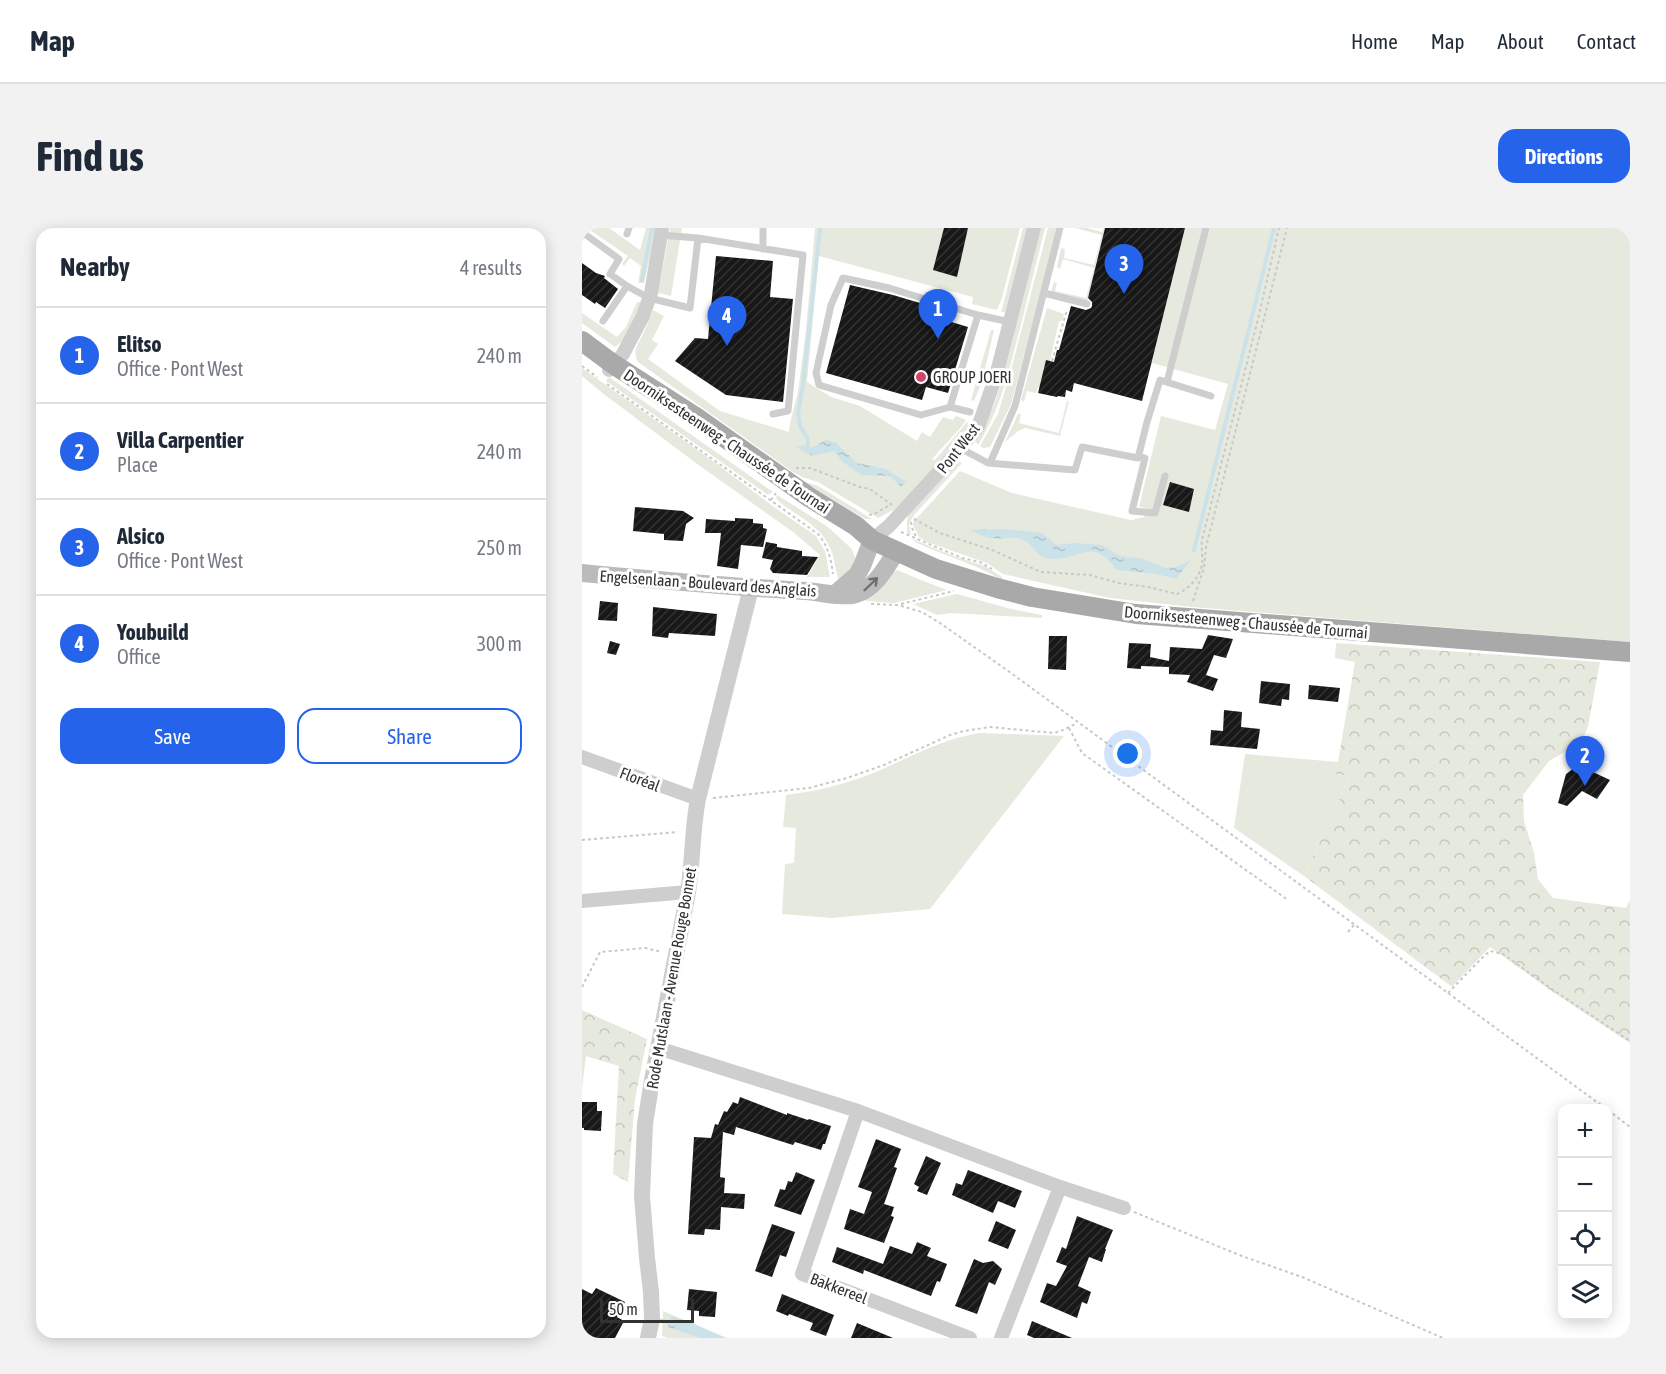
<!DOCTYPE html>
<html lang="en">
<head>
<meta charset="utf-8">
<style>
	:root { --surface:#fff; --page:#f2f2f3; --text:#1f2937; --muted:#747a83; --line:#e0e1e3; --accent:#2563eb }
	body { margin:0; font-family:"Asap Condensed",sans-serif; background:var(--page); color:var(--text) }
	.controls { position:absolute; right:18px; bottom:18px; display:grid; overflow:hidden; border-radius:12px; box-shadow:0 3px 15px #0003 }
	.controls button { width:54px; height:54px; display:grid; place-items:center; padding:0; border:0; border-bottom:2px solid var(--line); background:var(--surface); color:var(--text); font:30px sans-serif }
	.scale { position:absolute; left:18px; bottom:15px; width:94px; box-sizing:border-box; padding-left:6px; border:3px solid #313131; border-top:0; font-size:16px; line-height:21px; white-space:nowrap; color:#313131; -webkit-text-stroke:4px #fff; paint-order:stroke }
	.you { position:absolute; left:546px; top:526px; width:21px; height:21px; margin:-15px; border:4px solid #fff; border-radius:50%; background:#1a73e8; box-shadow:0 0 0 9px #1a73e833 }
	.badge { display:grid; place-items:center; width:39px; height:39px; border-radius:50%; background:var(--accent); color:#fff; font-size:20px; font-weight:700 }
	.pin { position:absolute; translate:-50% -50px; filter:drop-shadow(0 2px 3px #0008) }
	.pin::after { content:''; position:absolute; top:32px; width:21px; height:18px; background:inherit; clip-path:polygon(0 0,100% 0,50% 100%) }
	.list { margin:0; padding:0; list-style:none }
	h2 { display:flex; justify-content:space-between; align-items:center; height:78px; margin:0; padding:0 24px; font-size:26px }
	h2 small { font-size:20px; font-weight:400; color:var(--muted) }
	.list li { display:grid; grid-template-columns:39px 1fr auto; gap:18px; align-items:center; box-sizing:border-box; height:96px; padding:0 24px; border-top:2px solid var(--line) }
	.list b { display:block; font-size:22px; white-space:nowrap }
	.list p { margin:0; font-size:20px; white-space:nowrap; color:var(--muted) }
	.list em { font-size:20px; font-style:normal; color:var(--muted) }
	.actions { display:flex; gap:12px; padding:18px 24px }
	.actions a { flex:1; padding:14px 0; border:2px solid var(--accent); border-radius:18px; text-align:center; font-size:21px; color:var(--accent) }
	.actions .main { background:var(--accent); color:#fff }
	.icon { flex:none; width:33px; height:33px; fill:none; stroke:currentColor; stroke-width:2; stroke-linecap:round; stroke-linejoin:round }
	.map { position:relative; flex:none; width:1048px; height:1110px; overflow:hidden; border-radius:18px }
	header { display:flex; align-items:center; gap:36px; box-sizing:border-box; height:84px; padding:0 30px; background:var(--surface); border-bottom:2px solid var(--line) }
	header strong { font-size:28px }
	nav { display:flex; gap:33px; margin-inline-start:auto; font-size:21px }
	.intro { display:flex; align-items:center; justify-content:space-between; box-sizing:border-box; height:144px; padding:0 36px }
	h1 { margin:0; font-size:42px }
	.button { padding:15px 27px; border-radius:18px; background:var(--accent); color:#fff; font-size:21px; font-weight:700 }
	main { display:flex; gap:36px; padding:0 36px }
	aside { flex:1; background:var(--surface); border-radius:18px; box-shadow:0 3px 15px #0003 }
	.map>svg:first-child { display:block }
	.green { fill:#e6e9dd }
	.forest { fill:url(#forest-crowns) }
	.water { fill:url(#water-ripples) }
	.lines { fill:none; stroke-linecap:round; stroke-linejoin:round }
	.stream { stroke:#cbe2e8; stroke-width:4 }
	.building { fill:url(#building-hatch) }
	.path { stroke:#c8c8c8; stroke-width:2; stroke-dasharray:3 3; stroke-linecap:butt }
	.service { stroke:#cecece; stroke-width:7 }
	.minor { stroke:#cecece; stroke-width:14 }
	.tertiary { stroke:#cecece; stroke-width:16 }
	.secondary { stroke:#bbb; stroke-width:18 }
	.primary { stroke:#a9a9a9; stroke-width:20 }
	.oneway { stroke:#6f6f6f }
	.poi-dot { fill:#d74366; stroke:#fff; stroke-width:2 }
	.labels { text-anchor:middle; dominant-baseline:central; stroke-width:6; stroke-linejoin:round; paint-order:stroke }
	.poi-label { font-size:16px; fill:#313131; stroke:#fff; text-anchor:start }
	.street-label { font-size:16px; fill:#313131; stroke:#fff }
</style>
</head>
<body>
<header>
<strong>Map</strong>
<nav><a>Home</a><a>Map</a><a>About</a><a>Contact</a></nav>
</header>
<div class="intro"><h1>Find us</h1><a class="button">Directions</a></div>
<main>
<aside>
<h2>Nearby<small>4 results</small></h2>
<ul class="list">
<li><span class="badge">1</span><div><b>Elitso</b><p>Office · Pont West</p></div><em>240 m</em></li>
<li><span class="badge">2</span><div><b>Villa Carpentier</b><p>Place</p></div><em>240 m</em></li>
<li><span class="badge">3</span><div><b>Alsico</b><p>Office · Pont West</p></div><em>250 m</em></li>
<li><span class="badge">4</span><div><b>Youbuild</b><p>Office</p></div><em>300 m</em></li>
</ul>
<div class="actions"><a class="main">Save</a><a>Share</a></div>
</aside>
<div class="map">
<svg width="1048" height="1110" viewBox="0 0 1048 1110">
	<defs>
		<pattern id="forest-crowns" width="20" height="18" patternUnits="userSpaceOnUse" patternTransform="scale(1.5)"><rect width="20" height="18" fill="#e6e9dd"/><path d="M2 6a3 3 0 1 1 6 0M12 15a3 3 0 1 1 6 0" fill="none" stroke="#c6c8be"/></pattern>
		<pattern id="water-ripples" width="26" height="14" patternUnits="userSpaceOnUse" patternTransform="scale(1.5)"><rect width="26" height="14" fill="#cbe2e8"/><path d="M2 4q2-2 4 0t4 0M15 11q2-2 4 0t4 0" fill="none" stroke="#afc2c7"/></pattern>
		<pattern id="building-hatch" width="6" height="6" patternUnits="userSpaceOnUse" patternTransform="scale(1.5)"><rect width="6" height="6" fill="#181818"/><path d="M-1 1l2-2M0 6l6-6M5 7l2-2" fill="none" stroke="#313131"/></pattern>
	</defs>
	<rect width="100%" height="100%" fill="#fff"/>
	<path class="green" d="M5,0H27L58,22L64,0H75L62,55H56L59,38L48,30L42,38L40,36L46,28Z
		M88,0H100L89,68L76,65Z
		M233,0H438L420,70L415,82L390,76L391,69L237,28L225,154L249,169L278,178L335,213L340,204L348,209L361,189L371,192L374,188L384,192L380,198L350,231L353,232L385,194L389,195L383,204L357,234L313,281L296,290L236,254L220,249L208,242L56,134C50,123 56,116 61,106C65,98 68,90 71,82L82,88L70,112L76,116L66,131L138,183L207,204L208,195L216,164L224,102Z
		M441,0H445L423,84H419Z
		M459,0H463C454,35 446,69 437,104C427,143 418,182 396,217L393,213L412,177L420,153Z
		M466,0H476L429,176L408,219L401,220L398,218L416,186L429,142Z
		M493,0H505L520,4L522,0H523L505,74L469,64L472,54L475,55L473,63L504,70L512,40L481,31L478,41L475,39L479,20L483,21L482,30L512,37L520,7Z
		M603,0H1048V414L610,379L528,370L421,346L405,335L345,314L337,309L331,297L332,291L336,289L378,243L430,265L549,292L562,289L563,280L557,279L579,188L633,202L646,156L570,135Z
		M55,74H60C53,89 48,110 33,119L0,95V85L35,109L44,99Z
		M465,80L482,86L480,93H477L468,133L464,132L458,159H456L454,165L445,163L442,174L439,172Z
		M409,102H412L400,154L392,173L389,172Z
		M0,140L131,233L192,279L234,308L243,323L248,349H225L238,327L211,304L118,238L23,167L0,148Z
		M27,149L191,264L186,267L182,264L24,153Z
		M485,173H487L478,208L443,200L436,203L423,214L436,186H439L437,195L477,205Z
		M378,234L380,235L332,287L327,296L329,307L325,305V293L327,285L374,235Z
		M220,253L236,258L290,291H283Z
		M195,267L246,299L270,321L273,330L272,337L257,355C254,344 253,332 249,322C241,299 214,287 196,273L194,270Z
		M328,310L374,329L403,338L420,349V352C399,339 376,332 354,323C345,319 335,316 328,310Z
		M315,342L339,352L365,362L312,375L284,373V368L308,346Z
		M375,366L429,381L460,387V390L369,385L355,387L331,376Z
		M399,505L482,508L348,681L249,690L200,686L203,636L212,635L214,600L201,599L204,567C235,563 265,556 294,544C329,529 361,510 399,505Z
		M663,526L756,534L755,546L768,548L722,648L652,600Z
		M81,1083L145,1110H86L80,1108Z"/>
	<path class="forest" d="M754,415L1018,434L1006,498L1002,508L993,518L967,533L941,567L942,593L952,625L956,651L971,670L1044,680L1048,672V815L968,762L908,719L870,759L722,648L768,548L754,546L773,434L753,430Z
		M0,782L65,811L53,871L46,954L31,946L37,838L4,828L0,860Z"/>
	<path class="water" d="M244,212L253,214L275,235L304,241L324,254L319,259L308,248L279,247L261,234L252,223L230,228L214,219L226,217L229,220Z
		M421,301L460,305L475,317L492,315L520,317L538,328L561,331L583,340L594,339L609,332L594,351L575,346L534,342C510,305 494,337 463,330C455,328 450,316 442,312C431,307 419,312 409,310C402,309 394,305 387,302Z
		M89,1088L108,1094L143,1110H118L86,1099Z"/>
	<g class="lines">
		<path class="stream" d="M60,52L70,0
			M226,217V211L218,198L216,185L221,157L238,0
			M612,322L692,0
			M75,1092L91,1095"/>
	</g>
	<path class="building" d="M362,0H386L375,49L351,42Z
		M523,0H603L560,173L492,155L490,164L484,162L483,169L476,168L475,169L456,165L464,132L472,134L475,122H477L489,78L504,82L509,80L510,78V74L506,70Z
		M134,28L191,33L188,69L211,71L201,174L144,167L93,133L113,110L126,111Z
		M0,35L14,45L23,48L22,50L36,61L23,80L14,74L13,76L0,67Z
		M268,57L311,67L365,83L363,92L386,99L366,165L344,159L340,172L244,145Z
		M588,254L612,261L607,284L581,277Z
		M53,279L101,283L112,290L104,296L101,313L82,312V306L51,303Z
		M153,290L171,291V295L181,296V300L185,301L181,319L159,317L156,341L135,338L139,305H123L124,291L153,293Z
		M184,314L195,316V319L220,323V328L236,329L225,347L191,345L188,341L191,332L180,330Z
		M18,373L36,375L35,393L16,392Z
		M71,379L135,386L133,408L87,405L86,410L70,408Z
		M626,407L651,411L644,430L632,427L624,447L636,451L631,463L605,454L608,447L587,446V439L559,438V441L545,440L547,415L569,416L568,429L587,433L588,419L620,421Z
		M467,408H485L484,442L466,441Z
		M28,413L38,416L34,427L25,425Z
		M679,453L708,456L707,472L700,471L699,478L677,475Z
		M727,457L758,460L756,474L726,471Z
		M642,482L660,484L659,499L678,501L675,521L628,517L629,502L641,503Z
		M996,537L1028,552L1015,571L1000,563L985,578L976,575L984,546Z
		M158,869L205,887V885L226,892L227,891L249,898L243,916H241L239,922L213,914L211,917L154,899L152,907L141,904L138,949L143,950L142,965L163,966L162,981L139,979L138,1002L123,1001L122,1007L106,1006L112,909L129,910L133,896L136,897L142,883L145,884L151,874L156,876Z
		M0,874H15V883H20L19,903L2,902V900H0Z
		M294,911L319,921L312,939L315,940L302,976L312,979L309,988L312,989L302,1015L262,1001L268,981L282,986L290,964L276,959Z
		M344,928L359,935L345,967L335,963L337,959L332,956Z
		M386,942L440,963L433,980L416,973L411,985L370,967L374,955L380,957Z
		M214,944L233,952L219,987L192,978L198,961L203,962L206,953L210,954Z
		M495,988L531,1002L523,1021H524L520,1034L507,1029L496,1058L509,1064L505,1076L500,1074L495,1090L458,1074L465,1055L474,1058L485,1038L474,1034L480,1019L484,1021Z
		M414,993L434,1002L426,1021L406,1013Z
		M190,996L213,1004L204,1029L198,1027L190,1049L173,1043Z
		M335,1014L349,1020L345,1028L365,1036L358,1054L355,1053L349,1068L282,1042L281,1046L250,1034L255,1019L301,1036L308,1018L330,1026Z
		M392,1031L401,1035L411,1033L420,1041L413,1057L407,1054L395,1086L373,1078Z
		M14,1060L43,1074L35,1089L42,1093L33,1110H0V1061L10,1066Z
		M107,1061L135,1064L133,1089L117,1088V1083L105,1082Z
		M200,1066L252,1087L244,1108L228,1102L231,1095L207,1086L206,1088L194,1083Z
		M450,1093L490,1110H452L445,1107Z
		M275,1095L311,1110H269Z"/>
	<g class="lines">
		<path class="path" d="M470,133L485,82
			M0,138L15,149
			M25,156L236,306C246,318 249,331 251,346
			M214,240H228L278,259L288,261L310,277
			M189,272L194,265
			M287,287L294,285L308,277
			M332,291L358,305L410,322L459,344L508,347L537,355L566,359L595,366C607,361 617,350 620,337C621,329 619,320 620,312L675,95L697,0
			M329,294L330,300L335,311
			M319,304L380,330L398,334L410,341
			M611,373L622,340L624,319L705,0
			M289,376L316,377L340,384L358,395L429,445L1023,880
			M319,376L372,363
			M487,500L500,525L706,672
			M131,570L227,560L265,550L302,537L368,507L382,503L408,499L472,505L479,503L495,495
			M0,612L96,604
			M766,704L772,697
			M0,759L18,724L63,720L80,724
			M866,765L900,730L908,723L921,726L974,764L1048,813
			M1026,882L1048,899
			M552,984L660,1028L720,1049L861,1110"/>
		<path class="service" d="M0,4L37,31L28,46L45,58
			M45,6L47,0
			M78,7L116,10
			M181,21V0
			M462,65L505,76
			M21,93L45,58L67,70L108,80L116,10L221,27L206,183L191,186
			M585,154L624,0
			M368,179L339,187L237,157L234,145L249,77L261,50L307,60L396,87
			M388,184L368,179L396,87L428,94
			M378,220L406,235L493,242L500,219L556,230L565,194L578,152L629,168
			M556,228L563,230L550,283L573,285L583,248
			M408,235L433,178L478,0"/>
		<path class="minor" d="M27,142L41,126L61,88L69,65L80,0
			M290,312L307,298L366,234L396,199L414,148L452,0
			M0,529L116,571
			M0,673L106,664
			M76,820L276,883L478,959L542,980
			M276,883L220,1046L388,1110
			M419,1110L478,959"/>
		<path class="tertiary" d="M66,1110L70,1091L69,1064L65,1030L60,968L63,896L70,852L106,664C111,633 110,602 116,571L169,360"/>
		<path class="secondary" d="M0,345C75,352 149,359 224,363C237,364 263,370 274,366C293,361 304,339 314,324
			M253,366L275,347L280,338L290,312"/>
		<path class="primary" d="M0,113L31,136L115,190L227,269L274,298L290,312L354,341L415,360L450,369L554,386L1048,424"/>
	</g>
	<defs><path id="oneway-shaft" d="M-6 0H5M1.5-3L5.5 0L1.5 3" fill="none" stroke-width="1.6" stroke-linecap="round" stroke-linejoin="round" transform="scale(1.5)"/></defs>
	<use class="oneway" href="#oneway-shaft" transform="translate(289 356) rotate(-44)"/>
	<circle class="poi-dot" cx="339" cy="149" r="6"/>
	<g class="labels">
		<g class="poi-label">
			<text x="351" y="149">GROUP JOERI</text>
		</g>
		<g class="street-label">
			<text transform="translate(145 213) rotate(34)">Doorniksesteenweg - Chaussée de Tournai</text>
			<text transform="translate(376 220) rotate(-52)">Pont West</text>
			<text transform="translate(126 355) rotate(4)">Engelsenlaan - Boulevard des Anglais</text>
			<text transform="translate(664 394) rotate(5)">Doorniksesteenweg - Chaussée de Tournai</text>
			<text transform="translate(58 551) rotate(21)">Floréal</text>
			<text transform="translate(89 750) rotate(-80)">Rode Mutslaan - Avenue Rouge Bonnet</text>
			<text transform="translate(257 1060) rotate(21)">Bakkereel</text>
		</g>
	</g>
</svg>
<div class="controls">
<button>+</button>
<button>−</button>
<button><svg class="icon" aria-label="locate" viewBox="0 0 24 24"><circle cx="12" cy="12" r="6"/><path d="M12 2v4M12 18v4M2 12h4M18 12h4"/></svg></button>
<button><svg class="icon" aria-label="layers" viewBox="0 0 24 24"><path d="M12 4l9 5-9 5-9-5zM3 14l9 5 9-5"/></svg></button>
</div>
<div class="scale">50 m</div>
<div class="you"></div>
<div class="pin badge" style="left:356px;top:111px">1</div>
<div class="pin badge" style="left:1003px;top:558px">2</div>
<div class="pin badge" style="left:542px;top:66px">3</div>
<div class="pin badge" style="left:145px;top:118px">4</div>
</div>
</main>
</body>
</html>
